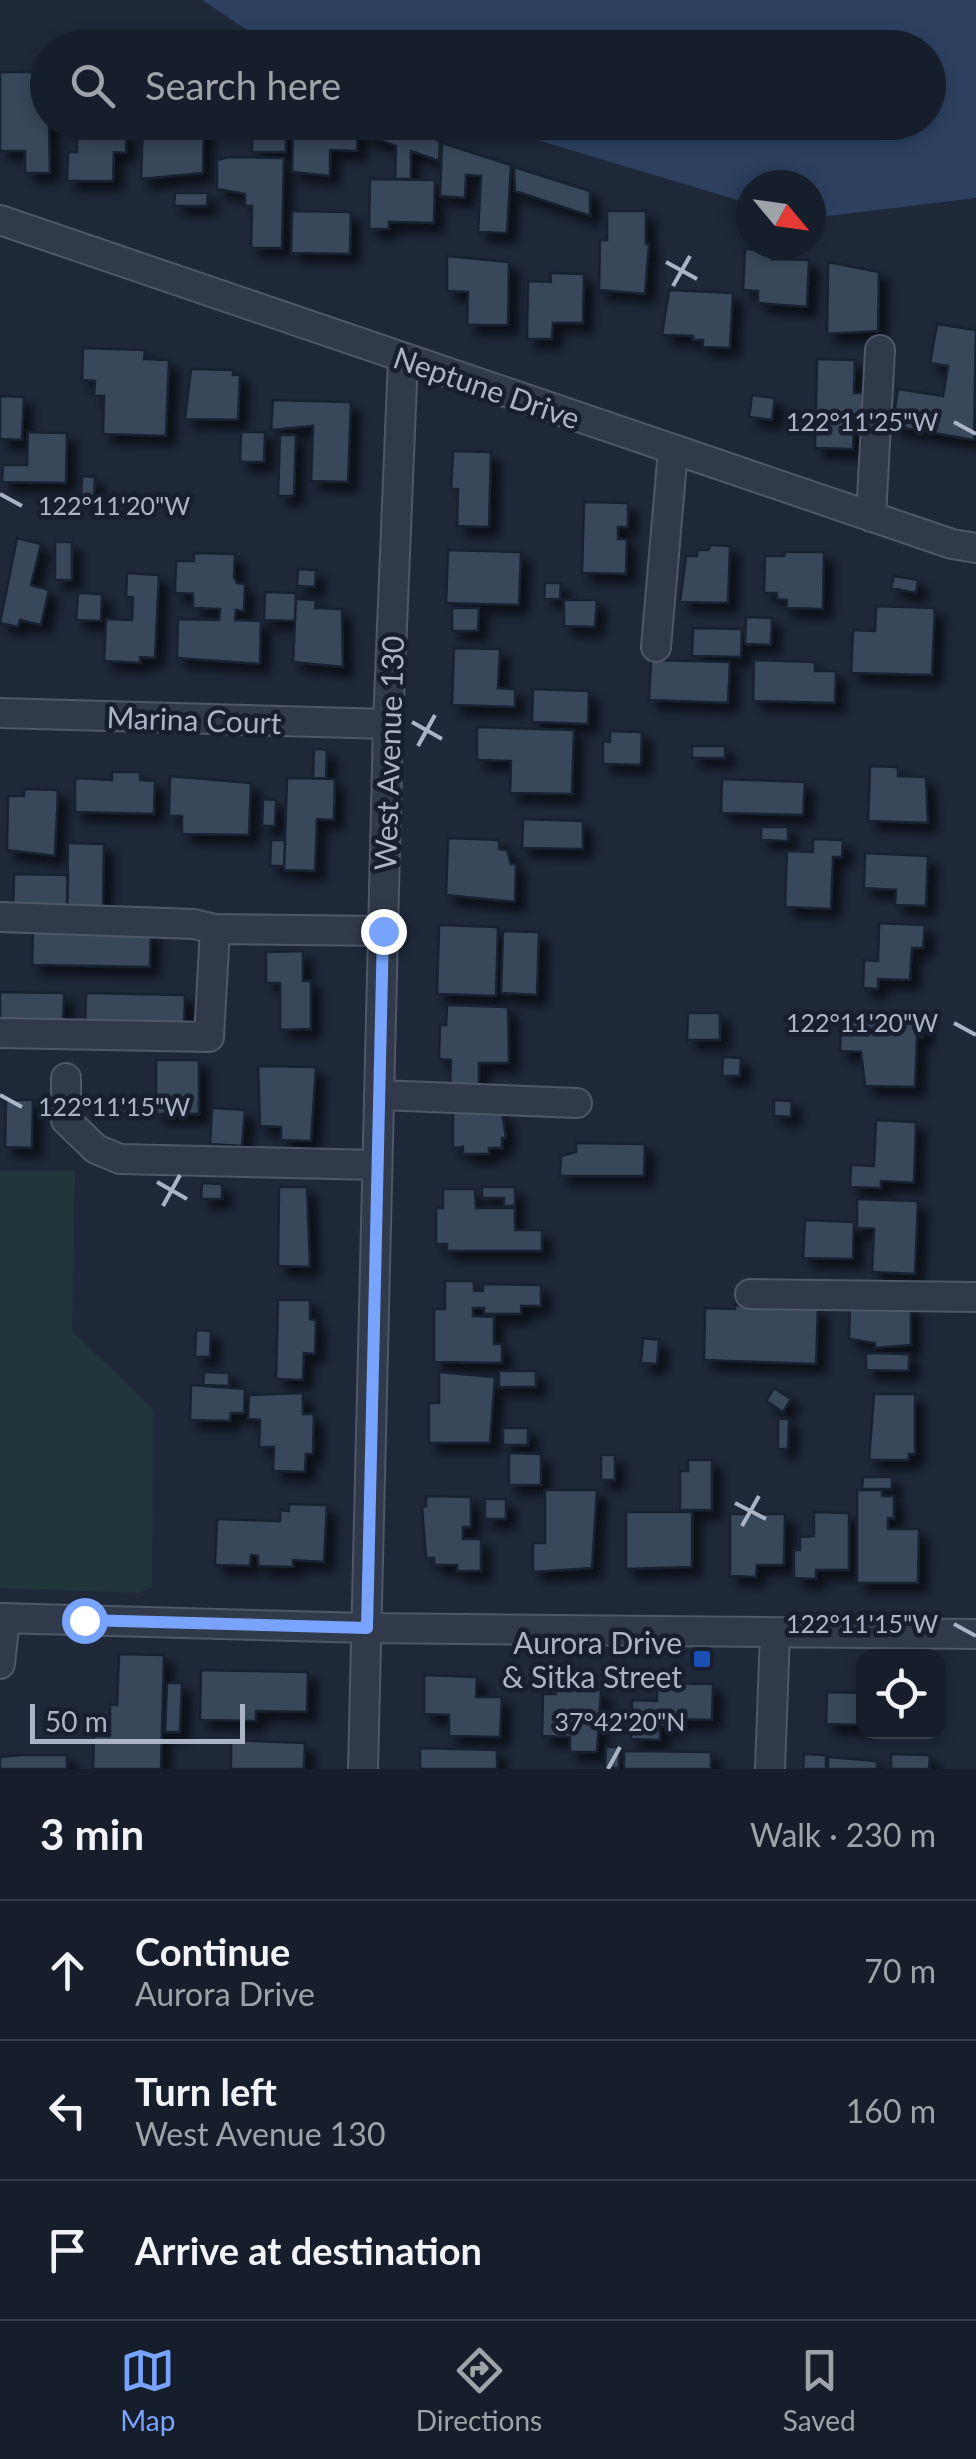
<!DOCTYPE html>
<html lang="en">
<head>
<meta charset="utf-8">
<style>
	:root { --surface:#161e2b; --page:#1f2733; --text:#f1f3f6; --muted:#9ea2a9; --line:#353c47; --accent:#78a4ff }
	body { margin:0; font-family:Lato,sans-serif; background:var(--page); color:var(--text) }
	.controls { position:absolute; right:30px; bottom:30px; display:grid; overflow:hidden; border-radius:20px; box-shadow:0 5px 15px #0003 }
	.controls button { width:90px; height:90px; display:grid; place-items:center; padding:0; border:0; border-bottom:2px solid var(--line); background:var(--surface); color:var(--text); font:50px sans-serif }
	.compass { position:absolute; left:736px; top:170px; width:90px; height:90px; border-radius:50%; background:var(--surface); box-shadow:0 5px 15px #0003; rotate:119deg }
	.scale { position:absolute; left:30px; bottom:25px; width:215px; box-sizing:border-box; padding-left:10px; border:5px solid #abb4c7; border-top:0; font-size:28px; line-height:35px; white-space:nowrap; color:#abb4c7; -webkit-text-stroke:8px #171f2e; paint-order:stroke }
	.stop { position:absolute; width:30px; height:30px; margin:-22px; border:8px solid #78a4ff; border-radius:50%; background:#fff }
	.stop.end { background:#78a4ff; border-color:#fff; box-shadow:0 2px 10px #0008 }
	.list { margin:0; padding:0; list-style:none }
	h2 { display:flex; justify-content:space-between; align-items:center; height:130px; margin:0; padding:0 40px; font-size:42px }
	h2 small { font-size:32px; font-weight:400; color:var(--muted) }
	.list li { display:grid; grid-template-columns:65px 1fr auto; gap:30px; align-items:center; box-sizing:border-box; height:140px; padding:0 40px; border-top:2px solid var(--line) }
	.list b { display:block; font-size:38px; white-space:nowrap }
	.list p { margin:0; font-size:32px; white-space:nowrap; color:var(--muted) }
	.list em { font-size:32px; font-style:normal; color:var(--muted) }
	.icon { flex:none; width:55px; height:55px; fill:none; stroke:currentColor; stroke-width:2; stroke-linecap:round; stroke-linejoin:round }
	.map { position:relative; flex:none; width:976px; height:1769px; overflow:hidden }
	.search { position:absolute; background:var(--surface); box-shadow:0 5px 15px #0003; left:30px; right:30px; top:30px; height:110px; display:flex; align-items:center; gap:25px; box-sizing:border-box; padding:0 35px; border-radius:55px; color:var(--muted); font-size:38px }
	.sheet { height:550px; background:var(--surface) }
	nav { display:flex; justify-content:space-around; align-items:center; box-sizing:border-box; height:140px; border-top:2px solid var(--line); background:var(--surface); font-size:28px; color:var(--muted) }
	nav a { display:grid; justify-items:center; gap:5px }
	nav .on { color:var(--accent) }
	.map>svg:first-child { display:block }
	.green { fill:#20363a }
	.water { fill:#2d4060 }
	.building { fill:#39465a; stroke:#192130; stroke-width:2.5; filter:url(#shadow) }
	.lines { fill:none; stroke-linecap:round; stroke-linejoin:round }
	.minor-casing { stroke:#4f5768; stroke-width:32 }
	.minor { stroke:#313a4a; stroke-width:28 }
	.route { stroke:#78a4ff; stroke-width:12 }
	.ticks { fill:none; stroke:#abb4c7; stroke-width:4 }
	.transit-dot { fill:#1a4fb4; stroke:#171f2e; stroke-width:4 }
	.labels { text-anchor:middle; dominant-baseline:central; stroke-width:9; stroke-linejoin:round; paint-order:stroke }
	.street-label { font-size:30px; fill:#abb4c7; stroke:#171f2e }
	.poi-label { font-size:30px; fill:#abb4c7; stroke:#171f2e; text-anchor:end }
	.ticks-label { font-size:25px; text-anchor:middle; fill:#abb4c7; stroke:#171f2e; stroke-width:9; stroke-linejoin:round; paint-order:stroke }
</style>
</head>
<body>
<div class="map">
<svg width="976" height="1769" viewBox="0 0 976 1769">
	<defs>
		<filter id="shadow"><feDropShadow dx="9" dy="9" stdDeviation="5" flood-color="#0009"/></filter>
	</defs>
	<rect width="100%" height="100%" fill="#1e2839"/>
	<path class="green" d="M0,1171H75L72,1330L153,1410L152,1587L139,1593L0,1588Z"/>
	<path class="water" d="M202,0H976V198L811,218V185H751V204L480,123L928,122V48L273,47Z"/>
	<path class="building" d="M0,72H48L50,173H25V151H0Z
		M143,122H204L203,173L141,179Z
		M253,122H286V152H252Z
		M293,122H358L357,151L330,150V176L292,172Z
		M366,122H389L440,141L439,161L411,151V179H395L396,146L365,135Z
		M77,129L126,130V153L114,152L113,181H67L68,152H77Z
		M442,143L511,165L507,233L478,232L481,176L466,175L465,198L440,196Z
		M229,157L284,158L282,248H251L252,206H245V194L217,189V160Z
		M514,167L590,191V216L515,191Z
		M370,179L435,180L434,223L389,222V229H369Z
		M175,193H208L207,206H174Z
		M292,211L351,212L350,254L291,253Z
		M607,211H646V244H649L645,294L599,290L600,240H607Z
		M745,249L771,250V259L809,260L807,307L758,303V291L743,290Z
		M447,256L509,262L508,325H467L468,292L447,291Z
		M828,262L879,272L878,331L827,334Z
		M550,273L584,274L583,323H553L552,339H527L528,281L551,282Z
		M669,290L733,293L730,348L703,347V340H693V336L662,335Z
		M937,324L976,330L974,440L892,426L898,389L943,396L948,366L930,363Z
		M83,348L145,350L144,359L169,360L166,436L103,434L104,396H94L95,381L82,380Z
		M817,359L855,360L854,393H864V414L854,415L853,449L815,448Z
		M191,369L234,370L233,375H240L238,420L185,419Z
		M752,395L775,398L772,420L749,417Z
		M0,396L24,397L22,440L0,439Z
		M273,400L351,402L348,482L311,481L313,426L271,430Z
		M28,432L67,433L66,483L2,482L3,465H27Z
		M241,432H265L264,462H240Z
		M280,435H296L294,496H278Z
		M453,451L491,452L489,527L457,526L458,489H451Z
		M82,476L95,477L94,502L81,501Z
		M584,502L628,503V527H618V539H627L626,574L582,573Z
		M17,538L41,544L31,585L49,590L41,625L20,620L18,627L0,623Z
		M55,542H72V580H55Z
		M710,545L730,546L728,603L680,602L686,556H697V550H709Z
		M448,550L521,552L519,605L446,603Z
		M785,552H824L823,609L786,608L787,600L777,599V593H764L765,556H784Z
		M194,553L235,554L234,577L237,583L245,584L244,611L236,610L235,620L261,621L260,664L177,658L178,619L219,620L220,609L193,608V594L175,593L176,561H194Z
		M298,569L316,570L315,587L297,586Z
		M127,573L159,575L155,658L140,657V663L104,661L106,619L132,620L133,597H126Z
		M894,576L918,580L916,593L891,588Z
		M545,583H561L560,599H544Z
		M265,592L296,593L295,621L264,620Z
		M78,593L102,594L101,621L76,620Z
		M296,599L316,600L315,608L342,609L343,667L293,662Z
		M564,600H597L595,627L564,626Z
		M876,606L935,608L932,675L851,673L853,630L875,631Z
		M452,608H479L478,631H452Z
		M746,617L772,618L771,645L745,644Z
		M693,628L742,629L741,657L692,656Z
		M454,648L500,649L498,688L515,689V707L452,705Z
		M651,660L730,662L728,703L649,700Z
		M754,660L815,662V671H836L835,703L753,701Z
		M533,689L589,691L588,724L532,722Z
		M477,727L574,730L572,794L510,793L511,761L477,760Z
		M610,731L642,732L641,765L603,764V741L610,742Z
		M692,746H725V758H692Z
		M314,749L327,750L326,779L313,778Z
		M870,766L898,767V776L926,777L928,823L868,821Z
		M112,772H140V780L155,781L154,814L75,812V778L112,780Z
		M170,776L251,783L249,835L182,834V816H169Z
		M287,778L335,779L334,820L317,819L315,871L284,870Z
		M722,779L805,782L803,815L721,813Z
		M24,789L58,790L55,856L7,850L8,796H24Z
		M263,799L276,800L275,826H262Z
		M523,819L583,821V849L522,848Z
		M761,827H788V841L761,840Z
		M448,838L499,840V849L507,850L511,864H516L515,902L446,895Z
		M813,839L843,840L842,857H833L831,909L785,907L787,851L813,852Z
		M271,840H285L284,866H270Z
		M68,843L104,844L103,913H67Z
		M865,853L928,856L926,906L895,905L896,890L864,888Z
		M14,874L68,875L67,913L13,912Z
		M879,923L925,925L923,948H912L910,980L878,979V989L863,988L864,960L878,961Z
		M439,925L498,927L496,996L437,994Z
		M33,928L151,930L150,967L32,965Z
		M503,931L539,932L537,995L501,993Z
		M303,951V981H311V1029L280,1030V983H266V952Z
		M0,992L64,993L63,1030L0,1028Z
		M86,993L185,995L184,1031L85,1030Z
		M447,1005L508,1007L509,1063H479V1088L450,1087L451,1060L439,1059L440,1025H446Z
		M688,1013H720V1040H687Z
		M841,1014L924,1017L923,1037H917L915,1087L865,1086L861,1052L840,1051Z
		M723,1057L741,1058L740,1076H722Z
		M156,1060H199V1114H156Z
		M258,1066L316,1067L311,1141L281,1140V1127L260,1126Z
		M6,1100H33L32,1148L5,1147Z
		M774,1100L792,1101L791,1117L774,1116Z
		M212,1108L245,1110L242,1146L210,1144Z
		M453,1110L502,1111L506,1138H502V1148H489V1154H463V1147L453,1148Z
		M876,1120L916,1122L914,1183L881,1181V1188L850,1187L851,1165L874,1166Z
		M576,1143L645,1144L644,1176H560L561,1156L576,1152Z
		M202,1183L222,1184V1199H201Z
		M279,1187H307L310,1267L278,1266Z
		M482,1187H515V1206H504V1198H482Z
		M443,1189H475L476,1208H515V1230H542V1251H447V1244H436V1208H443Z
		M857,1199L918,1201L915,1274L872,1272L874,1229L857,1228Z
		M805,1220L854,1222L853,1259L803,1258Z
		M445,1281H474V1291H483V1284L541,1285V1306H521V1314H484V1308H473V1316L494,1317V1344H502V1363L434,1362V1309H445Z
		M278,1300H310V1319L316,1320L315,1354L304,1353L303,1380L276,1379Z
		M850,1304L911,1305V1345L875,1348V1343L849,1339Z
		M735,1305L818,1308L816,1364L704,1360L705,1308L735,1309Z
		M196,1330L211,1331L210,1357H195Z
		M643,1338L659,1340L657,1364L641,1363Z
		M866,1353L909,1354V1371L866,1370Z
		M499,1371H536V1387H499Z
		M204,1372L229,1373V1386L203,1385Z
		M439,1372L495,1377L490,1443H429V1403H439Z
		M191,1385L245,1389L244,1413H231L230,1421L190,1420Z
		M774,1388L791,1399L783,1412L766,1401Z
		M303,1393V1414H314L313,1454H306L305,1472L273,1471L274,1447H259L260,1420L248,1419L249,1395Z
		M874,1394H915V1454H909V1460H869Z
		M778,1419H789L788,1449H778Z
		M503,1428H528V1445H503Z
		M509,1453L541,1454V1485H509Z
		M601,1455H615V1480H601Z
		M688,1460H712V1510H680V1471H688Z
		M863,1477H892V1489H862Z
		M545,1490H597L592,1568L533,1572V1543H545Z
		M857,1490H882V1496H894V1519L888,1518V1529H919L918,1583H857Z
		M426,1496L471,1497V1527H463V1539H481V1571H457V1565H434V1558H426L422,1507L426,1506Z
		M485,1499H506V1519H485Z
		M289,1504L327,1505L324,1562L293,1560V1567L258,1566V1556L251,1555L250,1566L215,1565L217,1519L280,1521V1510L289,1511Z
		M626,1512H692V1567L626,1569Z
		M814,1512L849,1513V1570H816V1579L794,1578V1550H800V1537L814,1536Z
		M730,1514H785L784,1565H757L756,1577L730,1576Z
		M119,1654L164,1655L161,1769H93L94,1736H110V1704L117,1705Z
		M201,1670L308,1672L307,1712L256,1711V1721L200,1720Z
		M424,1675L477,1677L476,1697H502L500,1737L449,1736V1715L424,1714Z
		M167,1683H182L180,1732H165Z
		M657,1683L713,1684L712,1720L676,1719V1726H660V1740L631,1739L632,1700L657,1701Z
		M556,1689L601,1690L597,1752H570V1737L542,1736L543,1694H556Z
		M827,1692L864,1693V1725L826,1724Z
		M231,1740L305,1743L304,1769H231Z
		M606,1747H620L619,1768H605Z
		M420,1748L497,1750V1769H420Z
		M624,1751L711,1752V1769H624Z
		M804,1754L826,1755V1769H803Z
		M891,1754L930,1755L929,1769H891Z
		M20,1755H67V1769H0V1757Z
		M828,1757L877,1761V1769H828Z"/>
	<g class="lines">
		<defs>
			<path id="minor" d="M0,220L952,544L976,548
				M871,517L880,350
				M656,647L673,450
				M0,713L388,724
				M0,917L194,924L215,929L383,931
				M0,1033L209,1037L215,929
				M66,1078V1120L96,1149L120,1159L377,1165
				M379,1095L577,1103
				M750,1294L976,1297
				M0,1618L367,1628L976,1634
				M0,1664L5,1618
				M363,1769L388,724L403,358
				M770,1769L775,1633"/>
		</defs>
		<use href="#minor" class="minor-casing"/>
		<use href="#minor" class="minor"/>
	</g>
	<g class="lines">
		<path class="route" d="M84,1620L367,1628L383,931"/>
	</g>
	<path class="ticks" d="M666,262L697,279M673,286L690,256M954,422L976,434M0,494L22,506M412,722L442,739M418,746L435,715M954,1023L976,1035M0,1095L22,1107M157,1182L187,1199M163,1206L180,1175M735,1503L766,1519M742,1526L759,1496M954,1624L976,1636M608,1769L620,1747"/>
	<rect class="transit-dot" x="692" y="1649" width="20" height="20" rx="5"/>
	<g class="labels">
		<g class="street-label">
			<text transform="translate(487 387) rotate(19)">Neptune Drive</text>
			<text transform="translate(194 719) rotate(2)">Marina Court</text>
			<text transform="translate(388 753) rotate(-88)">West Avenue 130</text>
		</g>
		<g class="poi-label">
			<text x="682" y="1642">Aurora Drive<tspan x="682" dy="34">&amp; Sitka Street</tspan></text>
		</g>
	</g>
	<g class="ticks-label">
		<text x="862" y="431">122°11'25"W</text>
		<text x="114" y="515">122°11'20"W</text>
		<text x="862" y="1032">122°11'20"W</text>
		<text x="114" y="1116">122°11'15"W</text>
		<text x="862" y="1633">122°11'15"W</text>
		<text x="620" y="1731">37°42'20"N</text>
	</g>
</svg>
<div class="controls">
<button><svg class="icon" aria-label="locate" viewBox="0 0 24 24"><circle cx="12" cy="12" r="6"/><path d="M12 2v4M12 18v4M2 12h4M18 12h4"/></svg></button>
</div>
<svg class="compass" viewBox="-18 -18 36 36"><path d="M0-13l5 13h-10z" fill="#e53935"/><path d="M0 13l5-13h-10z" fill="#9ea2a9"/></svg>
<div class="scale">50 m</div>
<div class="stop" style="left:84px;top:1620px"></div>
<div class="stop end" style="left:383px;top:931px"></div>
<div class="search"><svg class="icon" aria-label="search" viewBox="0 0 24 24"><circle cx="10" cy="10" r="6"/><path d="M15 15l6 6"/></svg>Search here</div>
</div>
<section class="sheet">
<h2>3 min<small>Walk · 230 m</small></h2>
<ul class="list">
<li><svg class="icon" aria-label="ahead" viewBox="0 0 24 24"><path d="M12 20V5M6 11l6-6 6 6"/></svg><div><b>Continue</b><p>Aurora Drive</p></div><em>70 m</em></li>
<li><svg class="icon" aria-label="left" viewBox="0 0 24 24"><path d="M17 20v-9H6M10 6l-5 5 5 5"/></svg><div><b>Turn left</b><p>West Avenue 130</p></div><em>160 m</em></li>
<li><svg class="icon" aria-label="arrive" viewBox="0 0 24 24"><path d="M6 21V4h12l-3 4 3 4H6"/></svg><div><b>Arrive at destination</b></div></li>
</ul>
</section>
<nav>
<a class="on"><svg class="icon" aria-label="map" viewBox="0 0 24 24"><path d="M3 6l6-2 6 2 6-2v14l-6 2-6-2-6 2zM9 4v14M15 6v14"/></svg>Map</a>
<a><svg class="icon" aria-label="directions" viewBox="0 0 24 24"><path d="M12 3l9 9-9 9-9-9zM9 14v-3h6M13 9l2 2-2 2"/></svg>Directions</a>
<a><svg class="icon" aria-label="saved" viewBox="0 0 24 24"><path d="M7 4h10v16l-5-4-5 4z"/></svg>Saved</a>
</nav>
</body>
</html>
